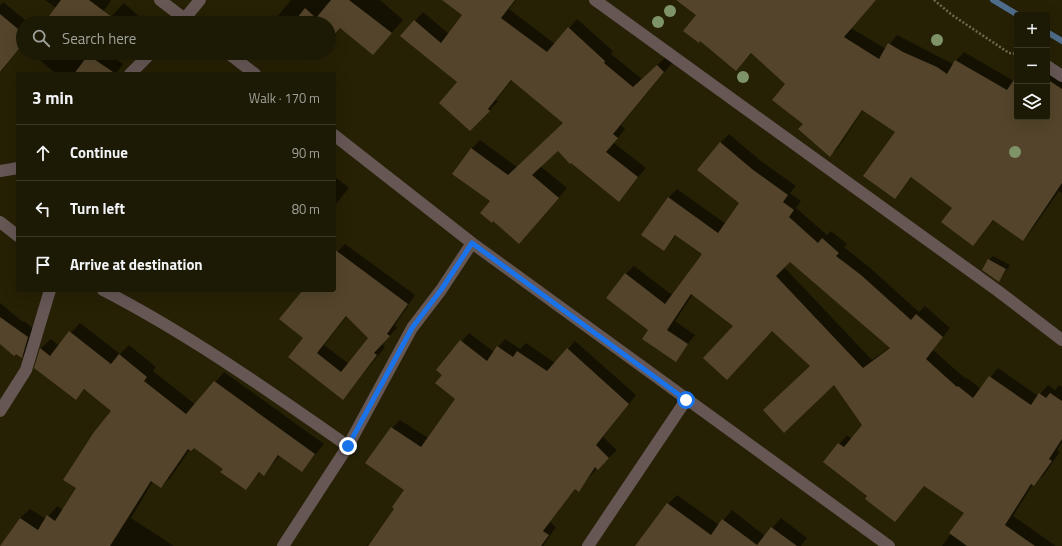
<!DOCTYPE html>
<html lang="en">
<head>
<meta charset="utf-8">
<style>
	:root { --surface:#1c1904; --page:#292613; --text:#f1f3f6; --muted:#a0a09a; --line:#3a3826 }
	body { margin:0; font-family:"Titillium Web",sans-serif; background:var(--page); color:var(--text) }
	.controls { position:absolute; right:12px; top:12px; display:grid; overflow:hidden; border-radius:4px; box-shadow:0 4px 16px #0002 }
	.controls button { width:36px; height:36px; display:grid; place-items:center; padding:0; border:0; border-bottom:1px solid var(--line); background:var(--surface); color:var(--text); font:20px sans-serif }
	.stop { position:absolute; width:12px; height:12px; margin:-9px; border:3px solid #1a73e8; border-radius:50%; background:#fff }
	.stop.end { background:#1a73e8; border-color:#fff; box-shadow:0 1px 4px #0008 }
	.list { margin:0; padding:0; list-style:none }
	h2 { display:flex; justify-content:space-between; align-items:center; height:52px; margin:0; padding:0 16px; font-size:17px }
	h2 small { font-size:13px; font-weight:400; color:var(--muted) }
	.list li { display:grid; grid-template-columns:26px 1fr auto; gap:12px; align-items:center; box-sizing:border-box; height:56px; padding:0 16px; border-top:1px solid var(--line) }
	.list b { display:block; font-size:15px; white-space:nowrap }
	.list em { font-size:13px; font-style:normal; color:var(--muted) }
	.icon { flex:none; width:22px; height:22px; fill:none; stroke:currentColor; stroke-width:2; stroke-linecap:round; stroke-linejoin:round }
	.map { position:relative; flex:none; width:1062px; height:546px; overflow:hidden }
	.search { position:absolute; background:var(--surface); box-shadow:0 4px 16px #0002; left:16px; top:16px; width:320px; height:44px; display:flex; align-items:center; gap:10px; box-sizing:border-box; padding:0 14px; border-radius:22px; color:var(--muted); font-size:15px }
	.panel { position:absolute; background:var(--surface); box-shadow:0 4px 16px #0002; left:16px; top:72px; width:320px; height:220px; border-radius:4px }
	.map>svg:first-child { display:block }
	.shadow { fill:#0007; fill-rule:evenodd }
	.lines { fill:none; stroke-linecap:round; stroke-linejoin:round }
	.stream { stroke:#4e6d8a; stroke-width:6 }
	.building { fill:#54442b; fill-rule:evenodd }
	.path { stroke:#6e6a52; stroke-width:2.5; stroke-dasharray:2 2; stroke-linecap:butt }
	.minor { stroke:#665755; stroke-width:12 }
	.tree { fill:#7e9367 }
	.route { stroke:#1a73e8; stroke-width:5 }
</style>
</head>
<body>
<div class="map">
<svg width="1062" height="546" viewBox="0 0 1062 546">
	<rect width="100%" height="100%" fill="#262105"/>
	<path class="shadow" d="M45,0H110L111,1L95,23H45L56,8Z
		M291,0H380L403,20L373,54L341,27L329,42V23H272Z
		M444,0H516L509,9L555,44L577,19L613,51L611,54L642,79L666,57L672,63L621,125L625,129L614,143L646,168L619,200L558,150L540,166L567,188L519,243L492,200L471,149L480,140L517,167L564,123L512,80L496,100L498,101L479,122L459,82L415,21L423,12L449,34L464,15Z
		M678,0H876L851,28L886,49L897,35L953,64L964,52L1014,81L1017,77V117H1047V66L1062,76V193L1059,191L1031,231L1023,240L994,220L973,245L953,208L912,177L895,197L896,132L863,110L839,147L830,155L804,124L786,84L752,53L736,70L698,15ZM864,105L865,106L838,147H836Z
		M3,2L29,23H23V44L0,73V5Z
		M124,3L142,19L138,23H105Z
		M32,53H107L123,64L116,74H56Z
		M729,134L761,161L796,186L790,193L801,201L796,208L827,235L831,231L847,244L844,247L869,267L919,312L925,306L950,328L933,350L966,379L967,378L981,389L998,368L1038,396L1048,385L1055,390L1059,385L1062,387V442L1057,450L1060,452L1043,476L1033,484L1013,516L1056,546H942L966,512L925,485L895,521L868,496L824,462L847,435L852,439L863,425L834,384L811,366L772,330L734,326L693,294L675,321L695,335L675,360L650,329L625,274L634,266L672,295L703,253L677,234L664,250L643,234L669,197L677,189L726,224L741,203L720,143ZM790,261L890,347L872,360L784,267Z
		M334,176L349,188L334,206Z
		M345,244L415,295L395,325L397,328L382,344L385,347L343,399L304,338L305,290H334V255ZM347,316L370,338L349,364L324,345Z
		M993,256L1010,265L999,281L989,260Z
		M0,303L23,322L24,321L35,330L29,350L22,357L0,343Z
		M80,323L120,354L129,345L156,367L153,371L196,405L224,372L324,444L302,471L280,455L264,475L260,472L246,488L224,468L194,447L190,449L171,477L161,487L153,481L131,518L174,546H1L20,518L30,509L46,519L57,506L63,510L77,488L113,411L85,389L75,399L35,368L41,348L51,339L59,346Z
		M469,333L494,352L505,339L520,349L526,343L555,363L575,341L636,395L603,437L617,450L598,469L597,468L579,490L576,488L550,522L556,527L543,546H367L396,509L405,490L392,428L400,420L428,438L456,399L443,375L437,370Z
		M677,495L719,525L732,510L765,536L781,518L807,538L801,546H637L668,504Z"/>
	<g class="lines">
		<path class="stream" d="M993,0L1018,15
			M1047,32L1062,41"/>
	</g>
	<path class="building" d="M61,0H89L120,23H59L49,16Z
		M331,0H349L392,33L373,55L340,28L329,41V23H293L305,8L316,18Z
		M442,0H515L501,18L547,52L568,27L605,61L604,63L633,87L657,65L664,72L613,134L618,138L606,152L638,177L619,202L571,163L570,164L558,151L532,175L559,198L519,244L493,221L492,223L480,213L490,201L452,174L471,148L508,175L563,123L511,80L488,109L490,111L470,131L439,103L457,82L400,36L414,20L441,43L462,15Z
		M676,0H876L844,37L879,59L888,43L903,52L937,67L947,74L955,60L1007,90L1017,75V117H1047V79L1062,89V183L1023,241L993,220L973,246L941,222L952,208L911,177L895,199L863,176L895,132L862,110L830,157L798,129L803,124L772,100L785,84L751,53L736,71L700,41L699,43L683,31L696,15Z
		M0,14L23,33V44L0,72Z
		M88,55L116,74H74Z
		M720,142L752,169L788,195L783,202L794,210L789,217L818,243L822,238L839,253L836,256L861,275L911,320L916,314L943,337L926,359L957,387L958,386L973,398L989,376L1031,405L1039,393L1046,398L1050,393L1062,401V439L1049,459L1052,461L1034,486L1031,484L1005,525L1035,546H967L949,533L964,513L924,486L895,522L865,499L867,496L823,462L838,443L844,447L862,425L834,385L784,433L763,410L810,366L772,331L727,380L703,358L733,326L691,294L667,330L688,344L676,362L642,339L648,330L606,298L625,273L665,304L702,254L675,235L664,251L641,235L668,197L718,233L739,203L697,170ZM790,262L890,348L863,368L776,276Z
		M334,249L408,304L387,334L390,336L374,353L377,355L343,400L288,357L303,338L279,319L303,290H334ZM346,316L368,338L341,372L317,353Z
		M988,259L1006,269L999,282L982,270Z
		M0,317L28,337L22,358L16,354L14,356L0,344Z
		M69,331L111,364L119,354L147,377L144,381L186,414L214,381L315,454L302,472L278,455L264,476L259,472L246,490L220,472L223,469L194,448L191,451L188,449L161,488L151,481L110,546H0L20,518L38,530L47,515L55,521L76,488L63,480L94,432L111,411L84,389L76,400L34,368L40,348L50,356Z
		M460,340L487,361L497,346L513,357L517,351L547,371L567,348L629,404L596,445L609,458L598,470L595,467L579,492L575,489L543,531L549,535L541,546H368L394,509L392,507L404,490L365,463L391,427L421,447L455,399L435,383L442,375L436,370Z
		M667,503L711,535L722,519L757,545L771,527L797,546H635Z"/>
	<g class="lines">
		<path class="path" d="M934,0L952,15L1009,53L1017,54"/>
		<path class="minor" d="M160,0L190,23
			M595,0L998,291L1062,340
			M181,23L200,0
			M228,53L255,74
			M1047,66L1062,76
			M130,74L151,53
			M334,135L472,243L889,546
			M0,171L18,168
			M0,222L18,236
			M103,290C190,335 269,391 348,446
			M0,411L26,370L50,290
			M283,546L348,446L412,328L441,290L472,243
			M588,546L686,400"/>
	</g>
	<g class="tree">
		<circle cx="670" cy="11" r="6"/>
		<circle cx="658" cy="22" r="6"/>
		<circle cx="937" cy="40" r="6"/>
		<circle cx="743" cy="77" r="6"/>
		<circle cx="1015" cy="152" r="6"/>
	</g>
	<g class="lines">
		<path class="route" d="M348,446L412,328L441,290L472,243L686,400"/>
	</g>
</svg>
<div class="controls">
<button>+</button>
<button>−</button>
<button><svg class="icon" aria-label="layers" viewBox="0 0 24 24"><path d="M12 4l9 5-9 5-9-5zM3 14l9 5 9-5"/></svg></button>
</div>
<div class="stop" style="left:686px;top:400px"></div>
<div class="stop end" style="left:348px;top:446px"></div>
<div class="search"><svg class="icon" aria-label="search" viewBox="0 0 24 24"><circle cx="10" cy="10" r="6"/><path d="M15 15l6 6"/></svg>Search here</div>
<section class="panel">
<h2>3 min<small>Walk · 170 m</small></h2>
<ul class="list">
<li><svg class="icon" aria-label="ahead" viewBox="0 0 24 24"><path d="M12 20V5M6 11l6-6 6 6"/></svg><div><b>Continue</b></div><em>90 m</em></li>
<li><svg class="icon" aria-label="left" viewBox="0 0 24 24"><path d="M17 20v-9H6M10 6l-5 5 5 5"/></svg><div><b>Turn left</b></div><em>80 m</em></li>
<li><svg class="icon" aria-label="arrive" viewBox="0 0 24 24"><path d="M6 21V4h12l-3 4 3 4H6"/></svg><div><b>Arrive at destination</b></div></li>
</ul>
</section>
</div>
</body>
</html>
